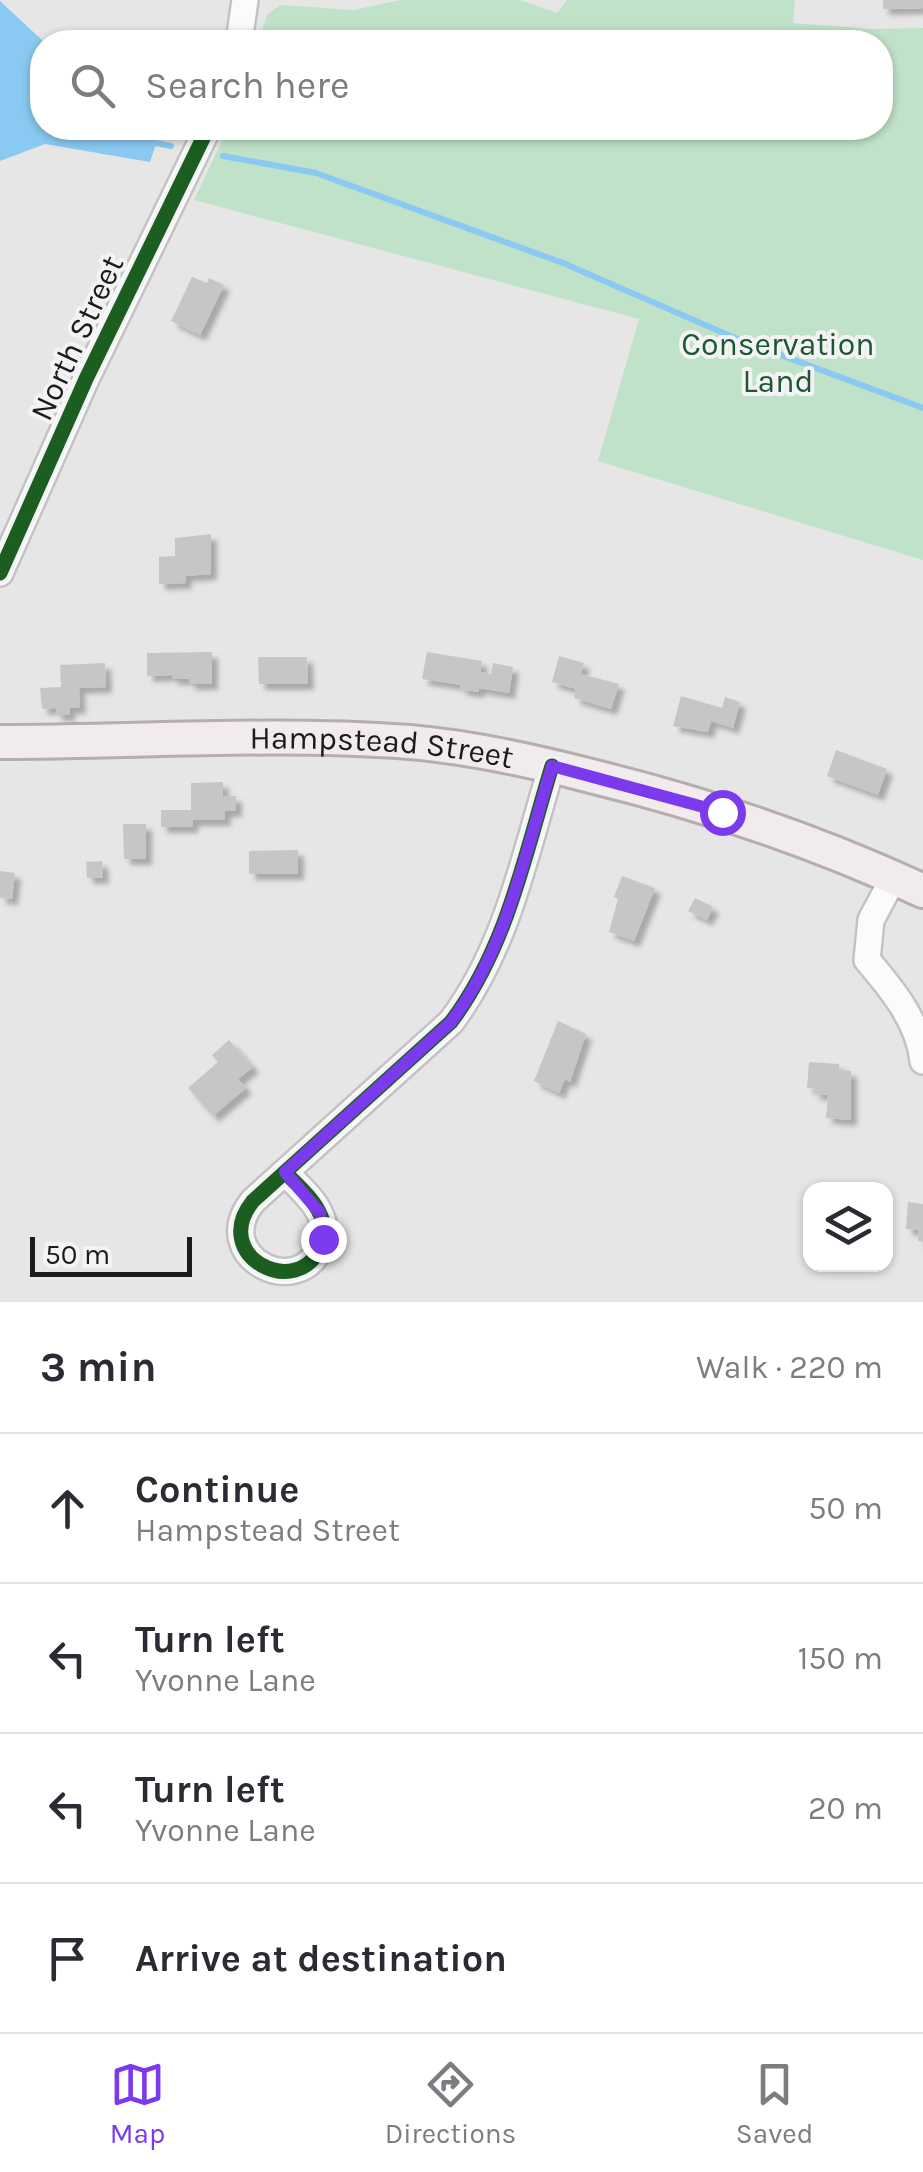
<!DOCTYPE html>
<html lang="en">
<head>
<meta charset="utf-8">
<style>
	:root { --surface:#fff; --page:#f7f7f7; --text:#2b2b33; --muted:#7c7c81; --line:#e1e1e2; --accent:#7c3aed }
	body { margin:0; font-family:Karla,sans-serif; background:var(--page); color:var(--text) }
	.controls { position:absolute; right:30px; bottom:30px; display:grid; overflow:hidden; border-radius:20px; box-shadow:0 2px 8px #0004 }
	.controls button { width:90px; height:90px; display:grid; place-items:center; padding:0; border:0; border-bottom:2px solid var(--line); background:var(--surface); color:var(--text); font:50px sans-serif }
	.scale { position:absolute; left:30px; bottom:25px; width:162px; box-sizing:border-box; padding-left:10px; border:5px solid #1b1b1c; border-top:0; font-size:28px; line-height:35px; white-space:nowrap; color:#1b1b1c; -webkit-text-stroke:8px #f3f3f5; paint-order:stroke }
	.stop { position:absolute; width:30px; height:30px; margin:-22px; border:8px solid #7c3aed; border-radius:50%; background:#fff }
	.stop.end { background:#7c3aed; border-color:#fff; box-shadow:0 2px 10px #0008 }
	.list { margin:0; padding:0; list-style:none }
	h2 { display:flex; justify-content:space-between; align-items:center; height:130px; margin:0; padding:0 40px; font-size:42px }
	h2 small { font-size:32px; font-weight:400; color:var(--muted) }
	.list li { display:grid; grid-template-columns:65px 1fr auto; gap:30px; align-items:center; box-sizing:border-box; height:150px; padding:0 40px; border-top:2px solid var(--line) }
	.list b { display:block; font-size:38px; white-space:nowrap }
	.list p { margin:0; font-size:32px; white-space:nowrap; color:var(--muted) }
	.list em { font-size:32px; font-style:normal; color:var(--muted) }
	.icon { flex:none; width:55px; height:55px; fill:none; stroke:currentColor; stroke-width:2; stroke-linecap:round; stroke-linejoin:round }
	.map { position:relative; flex:none; width:923px; height:1302px; overflow:hidden }
	.search { position:absolute; background:var(--surface); box-shadow:0 2px 8px #0004; left:30px; right:30px; top:30px; height:110px; display:flex; align-items:center; gap:25px; box-sizing:border-box; padding:0 35px; border-radius:40px; color:var(--muted); font-size:38px }
	.sheet { height:730px; background:var(--surface) }
	nav { display:flex; justify-content:space-around; align-items:center; box-sizing:border-box; height:140px; border-top:2px solid var(--line); background:var(--surface); font-size:28px; color:var(--muted) }
	nav a { display:grid; justify-items:center; gap:5px }
	nav .on { color:var(--accent) }
	.map>svg:first-child { display:block }
	.green { fill:#c0e2c9 }
	.water { fill:#8ac9f1 }
	.lines { fill:none; stroke-linecap:round; stroke-linejoin:round }
	.stream { stroke:#8ac9f1; stroke-width:6 }
	.building { fill:#c6c6c6; filter:url(#shadow) }
	.minor-casing { stroke:#c3c3c4; stroke-width:30 }
	.major-casing { stroke:#b7acae; stroke-width:38 }
	.minor { stroke:#fbfbfb; stroke-width:25 }
	.major { stroke:#f1ebed; stroke-width:32 }
	.cycleway-casing { stroke:#f3f3f5; stroke-width:21 }
	.cycleway { stroke:#1b5e20; stroke-width:15 }
	.route { stroke:#7c3aed; stroke-width:12 }
	.labels { text-anchor:middle; dominant-baseline:central; stroke-width:8; stroke-linejoin:round; paint-order:stroke }
	.street-label { font-size:32px; fill:#1b1b1c; stroke:#f3f3f5 }
	.park-label { font-size:32px; fill:#1c5731; stroke:#f3f3f5 }
</style>
</head>
<body>
<div class="map">
<svg width="923" height="1302" viewBox="0 0 923 1302">
	<defs>
		<filter id="shadow"><feDropShadow dx="6" dy="6" stdDeviation="2.5" flood-color="#0004"/></filter>
	</defs>
	<rect width="100%" height="100%" fill="#e6e6e7"/>
	<path class="green" d="M401,0H520L557,13L567,0H795L793,23L872,29L923,28V560L598,461L639,319L194,200L228,128H880V42H258L267,15L280,5L353,10Z"/>
	<path class="water" d="M0,1L44,42L42,128H138L156,144L150,162L45,144L0,161Z"/>
	<g class="lines">
		<path class="stream" d="M151,142L171,146
			M223,156L316,173L563,263L735,338L923,408"/>
	</g>
	<path class="building" d="M883,0H923V8L883,9Z
		M192,277L207,283L209,278L224,285L200,335L171,321Z
		M211,534V574L185,576L186,583L159,584V557L175,556V538Z
		M212,652V684H189V679H172V675L147,676V653Z
		M427,652L482,661L480,672L491,674L493,663L513,667L509,693L479,688V692L460,689L461,685L422,679Z
		M559,656L584,663L581,674L619,684L611,709L574,698L576,689L552,682Z
		M258,657H307L308,684H259Z
		M105,663L106,687L79,688L80,708H69L70,715H56V708L42,709L40,688L61,687L60,665Z
		M681,696L722,708L725,697L740,702L733,728L711,721L708,732L673,726Z
		M836,750L887,769L878,795L827,776Z
		M223,782V796H236V811H225V820H193L192,827H161V810H191V783Z
		M123,824H146V859H124Z
		M298,850V874H249V851Z
		M102,861L103,878H87L86,862Z
		M0,871L15,873L12,899L0,898Z
		M622,876L655,888L634,941L609,932L618,899L614,897Z
		M695,898L713,907L707,920L688,911Z
		M558,1021L586,1034L570,1082L565,1079L559,1093L534,1081Z
		M229,1040L253,1067L238,1079L246,1088L213,1116L188,1088L218,1062L212,1055Z
		M809,1062L839,1064V1070L851,1071V1120L826,1118L828,1095L814,1094L815,1088H807Z
		M908,1202L923,1204V1242L918,1241L919,1230L906,1229Z"/>
	<g class="lines">
		<defs>
			<path id="minor" d="M239,42L245,0
				M0,573L86,379L208,128
				M894,877L871,920L867,960C892,989 919,1022 923,1061
				M285,1172C297,1185 313,1198 320,1214C325,1224 325,1234 321,1245C300,1302 208,1257 253,1201L451,1022C507,948 525,854 552,766"/>
			<g id="major">
				<path id="s1" d="M0,742C136,742 273,732 409,742C469,747 529,760 587,775C702,803 816,841 923,891"/>
			</g>
		</defs>
		<use href="#minor" class="minor-casing"/>
		<use href="#major" class="major-casing"/>
		<use href="#minor" class="minor"/>
		<use href="#major" class="major"/>
		<defs>
			<path id="cycleway" d="M0,573L86,379L208,128
				M285,1172C297,1185 313,1198 320,1214C325,1224 325,1234 321,1245C300,1302 208,1257 253,1201L451,1022C507,948 525,854 552,766"/>
		</defs>
		<use href="#cycleway" class="cycleway-casing"/>
		<use href="#cycleway" class="cycleway"/>
	</g>
	<g class="lines">
		<path class="route" d="M323,1239L320,1213L285,1172L451,1022C507,948 525,854 552,766L722,812"/>
	</g>
	<g class="labels">
		<g class="street-label">
			<text transform="translate(77 338) rotate(-65)">North Street</text>
			<text stroke="none"><textPath href="#s1" startOffset="382">Hampstead Street</textPath></text>
		</g>
		<g class="park-label">
			<text x="778" y="344">Conservation<tspan x="778" dy="37">Land</tspan></text>
		</g>
	</g>
</svg>
<div class="controls">
<button><svg class="icon" aria-label="layers" viewBox="0 0 24 24"><path d="M12 4l9 5-9 5-9-5zM3 14l9 5 9-5"/></svg></button>
</div>
<div class="scale">50 m</div>
<div class="stop" style="left:722px;top:812px"></div>
<div class="stop end" style="left:323px;top:1239px"></div>
<div class="search"><svg class="icon" aria-label="search" viewBox="0 0 24 24"><circle cx="10" cy="10" r="6"/><path d="M15 15l6 6"/></svg>Search here</div>
</div>
<section class="sheet">
<h2>3 min<small>Walk · 220 m</small></h2>
<ul class="list">
<li><svg class="icon" aria-label="ahead" viewBox="0 0 24 24"><path d="M12 20V5M6 11l6-6 6 6"/></svg><div><b>Continue</b><p>Hampstead Street</p></div><em>50 m</em></li>
<li><svg class="icon" aria-label="left" viewBox="0 0 24 24"><path d="M17 20v-9H6M10 6l-5 5 5 5"/></svg><div><b>Turn left</b><p>Yvonne Lane</p></div><em>150 m</em></li>
<li><svg class="icon" aria-label="left" viewBox="0 0 24 24"><path d="M17 20v-9H6M10 6l-5 5 5 5"/></svg><div><b>Turn left</b><p>Yvonne Lane</p></div><em>20 m</em></li>
<li><svg class="icon" aria-label="arrive" viewBox="0 0 24 24"><path d="M6 21V4h12l-3 4 3 4H6"/></svg><div><b>Arrive at destination</b></div></li>
</ul>
</section>
<nav>
<a class="on"><svg class="icon" aria-label="map" viewBox="0 0 24 24"><path d="M3 6l6-2 6 2 6-2v14l-6 2-6-2-6 2zM9 4v14M15 6v14"/></svg>Map</a>
<a><svg class="icon" aria-label="directions" viewBox="0 0 24 24"><path d="M12 3l9 9-9 9-9-9zM9 14v-3h6M13 9l2 2-2 2"/></svg>Directions</a>
<a><svg class="icon" aria-label="saved" viewBox="0 0 24 24"><path d="M7 4h10v16l-5-4-5 4z"/></svg>Saved</a>
</nav>
</body>
</html>
